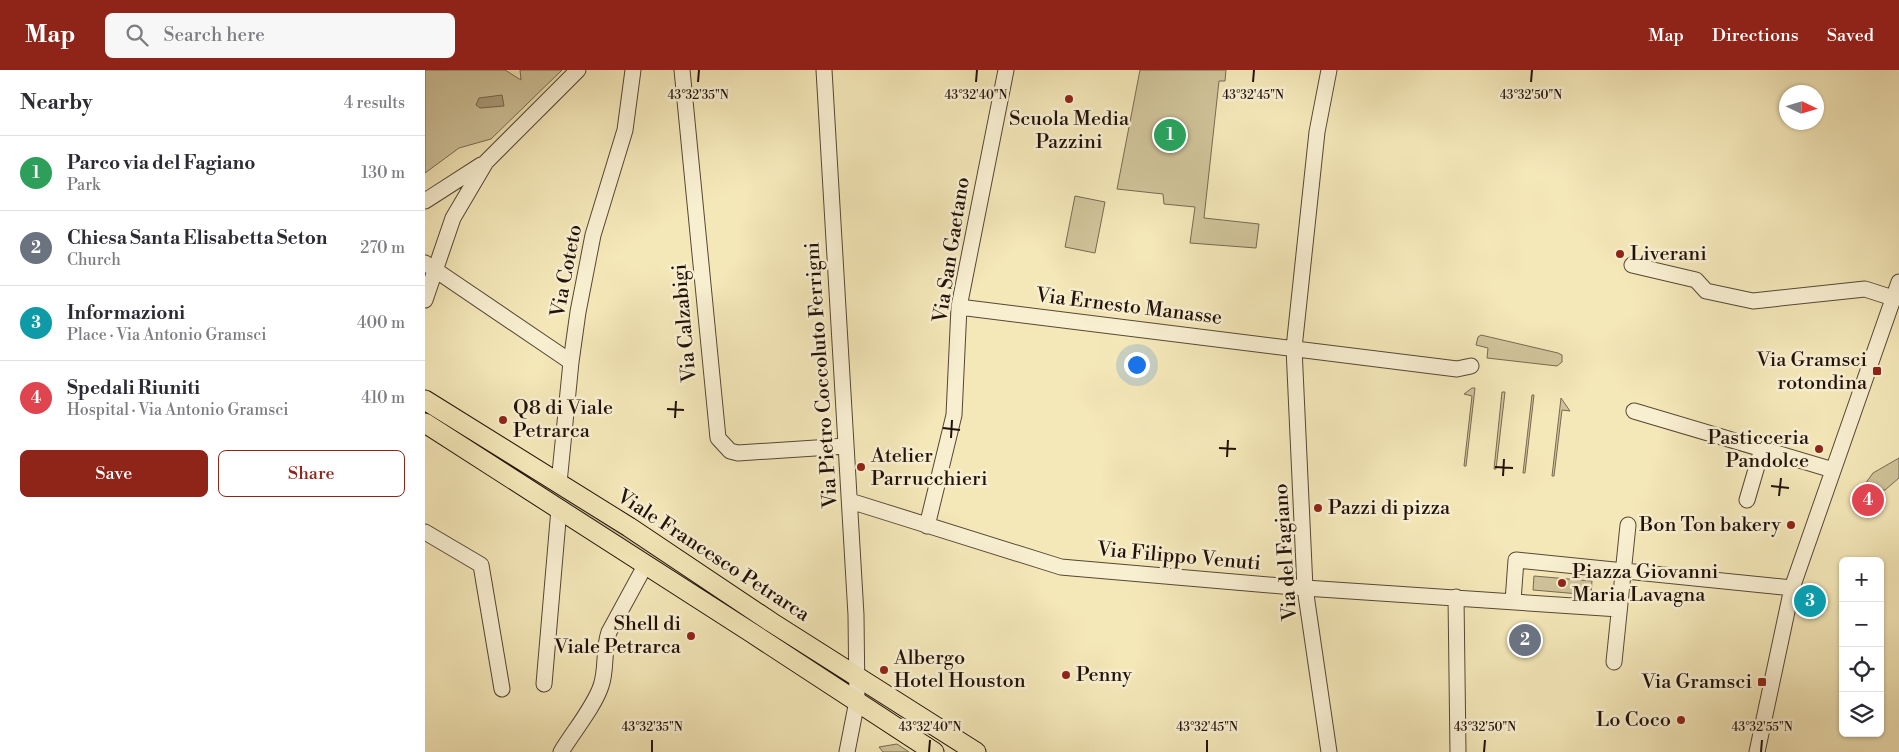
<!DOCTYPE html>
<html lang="en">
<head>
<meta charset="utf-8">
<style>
	:root { --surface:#fff; --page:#f7f7f7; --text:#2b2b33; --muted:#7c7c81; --line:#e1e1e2; --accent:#8f2418 }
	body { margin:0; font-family:"Libre Bodoni",serif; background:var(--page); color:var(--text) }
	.controls { position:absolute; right:15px; bottom:15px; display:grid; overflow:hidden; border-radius:8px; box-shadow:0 1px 4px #0004 }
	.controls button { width:45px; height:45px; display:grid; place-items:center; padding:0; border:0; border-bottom:1px solid var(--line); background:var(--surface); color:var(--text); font:25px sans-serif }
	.compass { position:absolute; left:1354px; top:15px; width:45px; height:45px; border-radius:50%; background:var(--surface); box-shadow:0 1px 4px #0004; rotate:94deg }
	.you { position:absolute; left:711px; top:294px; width:18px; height:18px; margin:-12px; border:4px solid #fff; border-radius:50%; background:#1a73e8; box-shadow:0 0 0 8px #1a73e833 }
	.badge { display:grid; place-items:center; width:32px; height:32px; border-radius:50%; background:var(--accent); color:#fff; font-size:16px; font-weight:700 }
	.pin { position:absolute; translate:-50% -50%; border:2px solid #fff; box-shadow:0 1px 5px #0006 }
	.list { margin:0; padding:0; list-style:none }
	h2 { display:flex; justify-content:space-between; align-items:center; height:65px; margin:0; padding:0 20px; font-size:21px }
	h2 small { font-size:16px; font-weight:400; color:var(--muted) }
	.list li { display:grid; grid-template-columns:32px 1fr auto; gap:15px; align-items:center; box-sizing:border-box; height:75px; padding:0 20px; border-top:1px solid var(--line) }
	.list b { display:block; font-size:19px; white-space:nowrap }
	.list p { margin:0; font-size:16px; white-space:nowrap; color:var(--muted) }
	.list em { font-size:16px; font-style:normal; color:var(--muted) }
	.actions { display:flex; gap:10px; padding:15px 20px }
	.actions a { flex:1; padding:11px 0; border:1px solid var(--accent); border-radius:8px; text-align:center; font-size:18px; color:var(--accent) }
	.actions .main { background:var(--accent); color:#fff }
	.icon { flex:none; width:28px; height:28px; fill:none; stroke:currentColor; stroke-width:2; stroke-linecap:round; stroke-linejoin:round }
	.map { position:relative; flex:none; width:1474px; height:682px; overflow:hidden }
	header { display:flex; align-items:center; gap:30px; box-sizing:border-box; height:70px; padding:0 25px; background:var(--accent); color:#fff }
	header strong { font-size:24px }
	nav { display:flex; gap:28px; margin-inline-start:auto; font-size:18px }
	.search { width:350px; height:45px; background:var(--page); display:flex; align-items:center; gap:12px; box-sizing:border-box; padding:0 18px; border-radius:8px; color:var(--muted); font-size:19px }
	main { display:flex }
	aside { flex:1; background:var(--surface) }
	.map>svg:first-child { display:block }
	.green { fill:#d0c39a; stroke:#786a52 }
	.water { fill:#ac9f7c; stroke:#74674e }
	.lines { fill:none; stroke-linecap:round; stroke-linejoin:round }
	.minor-casing { stroke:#564735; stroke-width:17 }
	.major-casing { stroke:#211209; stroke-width:21 }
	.minor { stroke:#f8efd1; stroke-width:15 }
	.major { stroke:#f4e7b8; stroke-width:19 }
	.ticks { fill:none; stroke:#211209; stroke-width:2 }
	.poi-dot { fill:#8f2418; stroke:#f8efd1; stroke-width:2 }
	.labels { text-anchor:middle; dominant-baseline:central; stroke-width:5; stroke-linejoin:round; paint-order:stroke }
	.poi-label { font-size:20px; fill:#211209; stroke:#f8efd1; text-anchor:start }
	.street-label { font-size:20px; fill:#211209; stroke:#f8efd1 }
	.ticks-label { font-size:12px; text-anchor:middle; fill:#211209; stroke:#f8efd1; stroke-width:5; stroke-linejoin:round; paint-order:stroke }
</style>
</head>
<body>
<header>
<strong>Map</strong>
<div class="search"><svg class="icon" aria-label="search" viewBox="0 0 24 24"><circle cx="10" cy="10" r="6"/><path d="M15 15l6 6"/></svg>Search here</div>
<nav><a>Map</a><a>Directions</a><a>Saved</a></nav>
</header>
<main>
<aside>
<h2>Nearby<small>4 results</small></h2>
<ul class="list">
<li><span class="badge" style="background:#2e9e5b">1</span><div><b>Parco via del Fagiano</b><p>Park</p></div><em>130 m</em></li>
<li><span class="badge" style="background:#6b7280">2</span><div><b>Chiesa Santa Elisabetta Seton</b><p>Church</p></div><em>270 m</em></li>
<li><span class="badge" style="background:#0f9aa8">3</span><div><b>Informazioni</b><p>Place · Via Antonio Gramsci</p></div><em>400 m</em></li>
<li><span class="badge" style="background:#e0444e">4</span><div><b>Spedali Riuniti</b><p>Hospital · Via Antonio Gramsci</p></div><em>410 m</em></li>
</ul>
<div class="actions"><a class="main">Save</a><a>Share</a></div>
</aside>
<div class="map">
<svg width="1474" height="682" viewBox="0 0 1474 682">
	<rect width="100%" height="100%" fill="#f4e7b8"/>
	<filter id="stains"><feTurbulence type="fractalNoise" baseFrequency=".004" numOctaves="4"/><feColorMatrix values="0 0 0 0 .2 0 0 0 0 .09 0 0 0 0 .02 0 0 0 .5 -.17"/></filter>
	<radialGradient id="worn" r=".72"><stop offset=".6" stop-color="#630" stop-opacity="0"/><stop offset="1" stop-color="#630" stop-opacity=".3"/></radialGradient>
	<path class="green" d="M0,0H80L96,10L95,0H137L66,69L34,78L0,103Z
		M715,0H801L800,11H794L779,148L834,154L831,178L765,173L770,137L739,134L738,124L692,119Z
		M650,126L680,132L670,183L640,177Z
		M1056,265L1133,283L1137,285V292L1132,296L1062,288L1063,278L1051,275L1053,267Z
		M1047,318H1050L1041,396H1039L1047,326L1039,324Z
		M1077,322H1080L1071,399H1069Z
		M1107,325H1109L1100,403H1098Z
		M1136,328L1145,341L1137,340L1129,406H1127Z
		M0,339L278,514L417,606H411L0,347Z
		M1474,388V408L1460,420L1435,421L1448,403Z
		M1109,506L1167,511L1166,525L1108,520Z
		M472,674L484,682H458L454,677Z"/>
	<path class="water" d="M77,25L79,36L55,38L51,35L54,28Z"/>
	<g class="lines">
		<defs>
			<path id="minor" d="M257,0L293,368L305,381L313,383L421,376
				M399,0L431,545L432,631L422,682
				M0,131L56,95
				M0,193L146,292
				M1207,195L1271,210L1281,221L1328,231L1440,219L1468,228
				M0,230L28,148L61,92L153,0
				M534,237L1032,299L1046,296
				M1209,341L1408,400
				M134,413L146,292L153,242L168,165L200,60L208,0
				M1322,430L1337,379
				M425,431L636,497L647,498L880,518L1194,539
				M502,456L529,345L534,237L581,0
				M0,462L56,495L77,619
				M1031,527L1033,682
				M1088,531L1091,490L1367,518
				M1189,592L1203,455
				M119,614L134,439
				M136,682C148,662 169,637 176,616C182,599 178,579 184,562L221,494
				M904,682L880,518L869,278L892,62L904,0
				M1332,682L1367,518L1474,212"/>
			<path id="major" d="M0,330L204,457L346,552L551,682
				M0,353L327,563L509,682"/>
		</defs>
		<use href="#minor" class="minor-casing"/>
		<use href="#major" class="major-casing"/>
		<use href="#minor" class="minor"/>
		<use href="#major" class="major"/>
	</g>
	<path class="ticks" d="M273,12L274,0M551,12L552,0M828,12L829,0M1106,12L1107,0M242,339L259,340M250,348L251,331M518,358L535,360M526,368L527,350M794,378L811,379M802,387L803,370M1070,397L1088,398M1078,406L1079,389M1346,416L1364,418M1354,426L1356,408M227,682V670M504,682L505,670M782,682V670M1059,682L1060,670M1336,682L1337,670"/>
	<g class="poi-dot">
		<circle cx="644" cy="29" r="5"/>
		<circle cx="1195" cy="184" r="5"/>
		<rect x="1447" y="296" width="10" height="10" rx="2.5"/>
		<circle cx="78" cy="350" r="5"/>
		<circle cx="1394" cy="379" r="5"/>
		<circle cx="436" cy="397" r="5"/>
		<circle cx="893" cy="438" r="5"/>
		<circle cx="1366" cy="455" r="5"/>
		<circle cx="1137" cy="513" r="5"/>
		<circle cx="266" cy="566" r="5"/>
		<circle cx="459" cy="600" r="5"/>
		<circle cx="641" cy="605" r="5"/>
		<rect x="1332" y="607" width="10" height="10" rx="2.5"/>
		<circle cx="1256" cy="650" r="5"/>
	</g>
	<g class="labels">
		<g class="poi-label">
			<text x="644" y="49" text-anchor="middle">Scuola Media<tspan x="644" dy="23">Pazzini</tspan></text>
			<text x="1205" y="184">Liverani</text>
			<text x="1442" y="290" text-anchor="end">Via Gramsci<tspan x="1442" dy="23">rotondina</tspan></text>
			<text x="88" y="338">Q8 di Viale<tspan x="88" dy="23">Petrarca</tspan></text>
			<text x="1384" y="368" text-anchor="end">Pasticceria<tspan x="1384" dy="23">Pandolce</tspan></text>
			<text x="446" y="386">Atelier<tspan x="446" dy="23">Parrucchieri</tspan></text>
			<text x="903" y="438">Pazzi di pizza</text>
			<text x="1356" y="455" text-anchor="end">Bon Ton bakery</text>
			<text x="1147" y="502">Piazza Giovanni<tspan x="1147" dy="23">Maria Lavagna</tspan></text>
			<text x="256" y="554" text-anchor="end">Shell di<tspan x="256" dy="23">Viale Petrarca</tspan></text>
			<text x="469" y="588">Albergo<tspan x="469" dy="23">Hotel Houston</tspan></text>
			<text x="651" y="605">Penny</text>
			<text x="1327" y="612" text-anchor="end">Via Gramsci</text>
			<text x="1246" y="650" text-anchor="end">Lo Coco</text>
		</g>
		<g class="street-label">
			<text transform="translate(527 180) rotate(-81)">Via San Gaetano</text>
			<text transform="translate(142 201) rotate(-79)">Via Coteto</text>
			<text transform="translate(704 237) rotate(7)">Via Ernesto Manasse</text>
			<text transform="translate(260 253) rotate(-95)">Via Calzabigi</text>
			<text transform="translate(397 305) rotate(-94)">Via Pietro Coccoluto Ferrigni</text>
			<text transform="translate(861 482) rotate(-94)">Via del Fagiano</text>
			<text transform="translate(288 486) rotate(33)">Viale Francesco Petrarca</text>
			<text transform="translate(754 487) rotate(5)">Via Filippo Venuti</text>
		</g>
	</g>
	<g class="ticks-label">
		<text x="273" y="29">43°32'35"N</text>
		<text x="551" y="29">43°32'40"N</text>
		<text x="828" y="29">43°32'45"N</text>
		<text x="1106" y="29">43°32'50"N</text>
		<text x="227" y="661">43°32'35"N</text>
		<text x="505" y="661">43°32'40"N</text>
		<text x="782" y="661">43°32'45"N</text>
		<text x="1060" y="661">43°32'50"N</text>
		<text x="1337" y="661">43°32'55"N</text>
	</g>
	<rect width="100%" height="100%" filter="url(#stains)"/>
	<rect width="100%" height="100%" fill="url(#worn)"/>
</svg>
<div class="controls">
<button>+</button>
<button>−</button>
<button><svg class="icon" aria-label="locate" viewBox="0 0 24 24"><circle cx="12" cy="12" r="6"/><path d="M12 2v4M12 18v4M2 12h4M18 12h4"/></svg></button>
<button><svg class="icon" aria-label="layers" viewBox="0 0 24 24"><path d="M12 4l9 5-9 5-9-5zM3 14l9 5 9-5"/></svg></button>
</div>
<svg class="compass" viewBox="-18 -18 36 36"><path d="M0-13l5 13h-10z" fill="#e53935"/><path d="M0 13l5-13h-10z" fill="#7c7c81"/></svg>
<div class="you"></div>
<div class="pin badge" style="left:745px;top:65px;background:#2e9e5b">1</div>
<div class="pin badge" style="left:1100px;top:570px;background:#6b7280">2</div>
<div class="pin badge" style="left:1385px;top:531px;background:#0f9aa8">3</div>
<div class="pin badge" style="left:1443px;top:430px;background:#e0444e">4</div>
</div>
</main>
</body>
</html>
